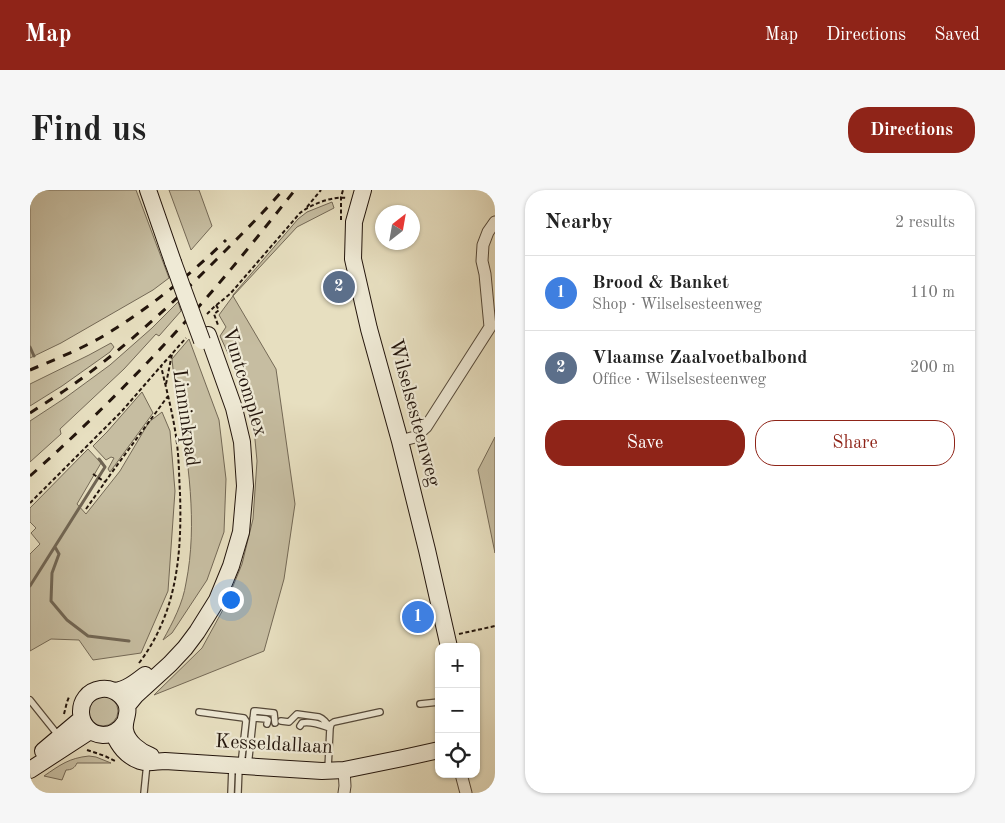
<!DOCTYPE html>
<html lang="en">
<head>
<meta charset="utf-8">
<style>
	:root { --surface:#fff; --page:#f6f6f6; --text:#222; --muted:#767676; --line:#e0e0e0; --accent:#8f2418 }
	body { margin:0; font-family:"Old Standard TT",serif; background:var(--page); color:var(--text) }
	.controls { position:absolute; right:15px; bottom:15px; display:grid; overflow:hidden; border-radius:10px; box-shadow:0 1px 4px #0004 }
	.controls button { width:45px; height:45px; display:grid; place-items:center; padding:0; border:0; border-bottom:1px solid var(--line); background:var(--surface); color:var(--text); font:25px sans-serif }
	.compass { position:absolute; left:345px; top:15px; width:45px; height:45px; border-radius:50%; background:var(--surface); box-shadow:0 1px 4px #0004; rotate:31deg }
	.you { position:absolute; left:200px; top:409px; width:18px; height:18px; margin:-12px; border:4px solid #fff; border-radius:50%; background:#1a73e8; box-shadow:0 0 0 8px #1a73e833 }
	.badge { display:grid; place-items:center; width:32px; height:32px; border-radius:50%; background:var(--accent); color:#fff; font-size:16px; font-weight:700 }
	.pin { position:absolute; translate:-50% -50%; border:2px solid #fff; box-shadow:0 1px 5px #0006 }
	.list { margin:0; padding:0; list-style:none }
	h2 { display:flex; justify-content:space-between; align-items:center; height:65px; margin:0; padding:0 20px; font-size:21px }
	h2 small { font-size:16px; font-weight:400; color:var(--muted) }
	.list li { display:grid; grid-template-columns:32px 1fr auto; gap:15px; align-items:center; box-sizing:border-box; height:75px; padding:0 20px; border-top:1px solid var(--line) }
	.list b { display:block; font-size:19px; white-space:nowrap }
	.list p { margin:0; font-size:16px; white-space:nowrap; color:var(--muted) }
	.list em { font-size:16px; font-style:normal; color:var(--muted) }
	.actions { display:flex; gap:10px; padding:15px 20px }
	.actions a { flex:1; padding:11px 0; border:1px solid var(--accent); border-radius:20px; text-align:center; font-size:18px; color:var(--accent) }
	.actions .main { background:var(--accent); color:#fff }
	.icon { flex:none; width:28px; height:28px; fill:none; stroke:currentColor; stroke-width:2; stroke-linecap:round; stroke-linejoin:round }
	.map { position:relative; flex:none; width:465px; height:603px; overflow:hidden; border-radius:20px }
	header { display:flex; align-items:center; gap:30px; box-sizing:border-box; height:70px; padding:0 25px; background:var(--accent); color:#fff }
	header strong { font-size:24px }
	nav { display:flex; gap:28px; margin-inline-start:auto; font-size:18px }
	.intro { display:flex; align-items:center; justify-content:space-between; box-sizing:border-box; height:120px; padding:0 30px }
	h1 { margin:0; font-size:35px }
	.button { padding:12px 22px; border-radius:20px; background:var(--accent); color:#fff; font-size:18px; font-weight:700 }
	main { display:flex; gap:30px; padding:0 30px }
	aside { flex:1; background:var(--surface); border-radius:20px; box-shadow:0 1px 4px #0004 }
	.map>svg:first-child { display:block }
	.green { fill:#c6bda1; stroke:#746956 }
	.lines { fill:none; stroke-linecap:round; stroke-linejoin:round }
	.stream { stroke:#706553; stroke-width:3 }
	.lane-casing { stroke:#544839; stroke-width:8 }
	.street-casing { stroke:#544839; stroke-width:13 }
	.secondary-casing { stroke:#23150c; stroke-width:18 }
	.path { stroke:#23150c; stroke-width:2; stroke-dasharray:4 2.5; stroke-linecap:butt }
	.lane { stroke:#efead6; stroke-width:5.5 }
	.street { stroke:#efead6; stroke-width:11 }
	.secondary { stroke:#efead6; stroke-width:16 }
	.rail { stroke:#23150c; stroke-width:3; stroke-dasharray:9 9; stroke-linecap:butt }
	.secondary-bridge-casing { stroke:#23150c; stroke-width:18; stroke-linecap:butt }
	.secondary-bridge { stroke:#efead6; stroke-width:16 }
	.labels { text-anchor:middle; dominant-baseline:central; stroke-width:4.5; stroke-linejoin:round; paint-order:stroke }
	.street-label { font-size:20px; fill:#23150c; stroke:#efead6 }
</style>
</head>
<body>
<header>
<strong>Map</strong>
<nav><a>Map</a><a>Directions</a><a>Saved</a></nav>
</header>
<div class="intro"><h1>Find us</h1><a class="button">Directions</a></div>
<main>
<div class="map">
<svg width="465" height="603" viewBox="0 0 465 603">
	<rect width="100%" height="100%" fill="#e7dfc0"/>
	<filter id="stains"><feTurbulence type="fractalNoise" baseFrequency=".004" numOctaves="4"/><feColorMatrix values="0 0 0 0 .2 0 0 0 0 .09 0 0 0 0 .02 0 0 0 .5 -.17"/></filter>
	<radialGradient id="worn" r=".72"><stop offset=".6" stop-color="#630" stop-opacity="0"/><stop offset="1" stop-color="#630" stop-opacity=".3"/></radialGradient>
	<path class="green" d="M0,0H106L139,88L123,100L31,153L0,168Z
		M139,0H169L182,36L161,60Z
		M302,12L304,18L267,37L203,106L246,179L265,314L254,389L234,461L124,505L172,458L195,416L212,374L223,329L227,271L224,239L209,187L190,146L196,137L189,125L203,106V105L268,29L277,22Z
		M148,112L151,121L129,146L126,144L94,179L30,239L31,244L0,272V231L35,208L80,175L122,138Z
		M159,149L189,230L196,289L194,342L177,390L142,443L133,450C143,432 153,413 156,393C168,334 158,269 148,210C146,196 143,183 142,169Z
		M81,153L84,157L80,162L32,196L0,216V194L59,165Z
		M112,202L123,223L80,282L78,279L84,268L81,267L76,270L63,256L77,242Z
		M132,222L140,241L145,301L138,401L111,463L63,470L49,450L21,449L0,461V364L10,354L1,343L6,338L0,332V318L58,259L71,273L47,314L56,324L90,281L119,232Z
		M465,247V363L448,280Z
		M58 521a15 15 0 1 1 30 0a15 15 0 1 1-30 0Z
		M59,566L66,567L81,573H47C45,578 41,580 36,580L32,590L14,586C30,575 39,568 59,566Z"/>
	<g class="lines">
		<path class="stream" d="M0,157L4,166
			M25,357L29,364L22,383L21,411L37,430L58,446L99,451
			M0,396L75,277L69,269"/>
		<defs>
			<path id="lane" d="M0,510L28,545
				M390,514L409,512
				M169,522L214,528L216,531L211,575
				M223,528L236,529L238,530L237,534
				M251,531L259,532L267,524L289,527C294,529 297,533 300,538
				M270,536L272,533C281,531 291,535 300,538
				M218,576L224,521H226L244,523L245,533
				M298,579L300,538L301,534L304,532L350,522
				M114,603L117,573
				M201,603L202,578
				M208,603L209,578"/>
			<path id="street" d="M370,251L385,247L396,237L460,137L455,84L452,71L453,55L458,42L465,32
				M431,584L436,603
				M314,603L315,596L314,580"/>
			<path id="secondary" d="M118,0L143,72
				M333,0L324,32L323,69L339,139L370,251L397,360L419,457
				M85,501C96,500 106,492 115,485
				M97,516L106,505L140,474L155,458L167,442L187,410L201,376L211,342L215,296L212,252L204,218L178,145
				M95,532C90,540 83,545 73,545C45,543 43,503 71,499C85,497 100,510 97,524C96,530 94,534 95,540C97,552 110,562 121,566
				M83,543C89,556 96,566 110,571C118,574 127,571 135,571L292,581L314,580L373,568L409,560
				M13,561L51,529
				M0,580L60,541"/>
		</defs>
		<use href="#lane" class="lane-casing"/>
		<use href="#street" class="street-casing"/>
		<use href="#secondary" class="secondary-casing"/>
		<path class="path" d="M277,17L291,0
			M311,30V7L313,0
			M186,115L189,120L184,124L188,135
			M177,124L184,117L200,104L270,23C282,14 302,6 317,8
			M136,194L142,164
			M63,284L75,292
			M0,313L92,221L131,176
			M56,319L85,278L138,206
			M429,444L465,436
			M109,473C147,423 152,364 150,303C149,287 149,270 147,254C144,228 137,202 131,176L156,148
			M34,524L37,512L39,507
			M57,560L75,566L85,571"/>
		<use href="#lane" class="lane"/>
		<use href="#street" class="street"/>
		<use href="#secondary" class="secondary"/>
		<path class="rail" d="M0,180C28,168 57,157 83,140C123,115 162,83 196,50
			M0,223C15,213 30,204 44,194C96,157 143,113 187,69C210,46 232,24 253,0
			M0,286C55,237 107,185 156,131C194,89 230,44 265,0"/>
		<defs>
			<path id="secondary-bridge" d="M143,72L172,151"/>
		</defs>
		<use href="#secondary-bridge" class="secondary-bridge-casing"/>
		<use href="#secondary-bridge" class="secondary-bridge"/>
	</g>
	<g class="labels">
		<g class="street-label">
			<text transform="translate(214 192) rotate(73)">Vuntcomplex</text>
			<text transform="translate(384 223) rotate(75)">Wilselsesteenweg</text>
			<text transform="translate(155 228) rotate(82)">Linninkpad</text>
			<text transform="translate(244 555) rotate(3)">Kesseldallaan</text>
		</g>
	</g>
	<rect width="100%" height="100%" filter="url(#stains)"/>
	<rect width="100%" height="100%" fill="url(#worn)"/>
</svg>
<div class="controls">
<button>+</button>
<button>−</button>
<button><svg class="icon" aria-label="locate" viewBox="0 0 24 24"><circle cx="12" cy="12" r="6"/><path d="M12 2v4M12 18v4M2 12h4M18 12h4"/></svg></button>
</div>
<svg class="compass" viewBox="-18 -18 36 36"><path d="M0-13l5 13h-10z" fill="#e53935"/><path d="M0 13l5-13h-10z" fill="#767676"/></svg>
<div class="you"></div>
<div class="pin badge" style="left:388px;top:427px;background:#3f7fe0">1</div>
<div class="pin badge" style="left:309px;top:97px;background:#5c6f8a">2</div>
</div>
<aside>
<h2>Nearby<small>2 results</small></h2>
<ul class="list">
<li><span class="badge" style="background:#3f7fe0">1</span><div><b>Brood &amp; Banket</b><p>Shop · Wilselsesteenweg</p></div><em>110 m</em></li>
<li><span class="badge" style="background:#5c6f8a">2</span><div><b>Vlaamse Zaalvoetbalbond</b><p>Office · Wilselsesteenweg</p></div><em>200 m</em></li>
</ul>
<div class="actions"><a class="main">Save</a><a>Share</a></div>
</aside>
</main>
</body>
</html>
